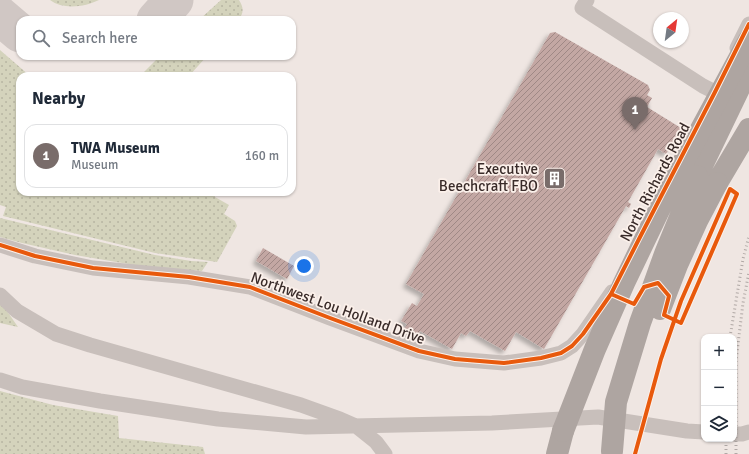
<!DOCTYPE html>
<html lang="en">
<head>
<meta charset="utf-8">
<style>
	:root { --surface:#fff; --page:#f6f6f7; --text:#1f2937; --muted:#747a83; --line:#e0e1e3; --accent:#796c6a }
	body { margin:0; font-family:Signika,sans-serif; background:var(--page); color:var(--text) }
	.controls { position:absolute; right:12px; bottom:12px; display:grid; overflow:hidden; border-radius:8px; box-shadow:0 1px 3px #0004 }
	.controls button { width:36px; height:36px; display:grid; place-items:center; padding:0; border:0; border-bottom:1px solid var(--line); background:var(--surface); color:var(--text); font:20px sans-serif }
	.compass { position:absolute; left:653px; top:12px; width:36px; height:36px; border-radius:50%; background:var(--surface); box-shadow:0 1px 3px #0004; rotate:29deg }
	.you { position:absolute; left:304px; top:266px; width:14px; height:14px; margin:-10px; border:3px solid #fff; border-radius:50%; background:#1a73e8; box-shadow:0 0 0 6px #1a73e833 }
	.badge { display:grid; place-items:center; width:26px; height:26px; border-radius:50%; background:var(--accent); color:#fff; font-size:13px; font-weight:700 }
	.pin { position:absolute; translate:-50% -33px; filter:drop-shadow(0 1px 2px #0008) }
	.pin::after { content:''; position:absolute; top:21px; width:14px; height:12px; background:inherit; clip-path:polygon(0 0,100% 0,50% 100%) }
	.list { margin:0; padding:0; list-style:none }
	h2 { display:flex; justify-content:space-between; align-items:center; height:52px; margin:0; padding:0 16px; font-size:17px }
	h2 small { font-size:13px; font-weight:400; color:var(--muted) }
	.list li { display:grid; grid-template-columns:26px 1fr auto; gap:12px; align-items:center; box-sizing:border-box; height:64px; margin:0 8px 8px; padding:0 8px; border:1px solid var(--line); border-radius:12px }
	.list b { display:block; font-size:15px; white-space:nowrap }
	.list p { margin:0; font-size:13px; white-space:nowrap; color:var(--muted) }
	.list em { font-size:13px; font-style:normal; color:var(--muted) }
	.icon { flex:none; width:22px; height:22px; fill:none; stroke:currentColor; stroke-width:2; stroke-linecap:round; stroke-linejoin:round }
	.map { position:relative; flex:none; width:749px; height:454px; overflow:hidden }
	.search { position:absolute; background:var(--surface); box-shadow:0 1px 3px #0004; left:16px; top:16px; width:280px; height:44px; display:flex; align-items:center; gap:10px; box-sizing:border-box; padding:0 14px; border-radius:12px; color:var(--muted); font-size:15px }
	.panel { position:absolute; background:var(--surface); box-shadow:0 1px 3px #0004; left:16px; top:72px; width:280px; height:124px; border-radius:12px }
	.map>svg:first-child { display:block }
	.grass { fill:url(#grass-dots) }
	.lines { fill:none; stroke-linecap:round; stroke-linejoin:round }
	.taxiway { stroke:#d0c7c4; stroke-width:39 }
	.building { fill:url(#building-hatch); filter:url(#shadow) }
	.minor { stroke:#c8bfbb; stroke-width:15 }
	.highway { stroke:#aea5a1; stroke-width:22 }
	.rail { stroke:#b0a8a5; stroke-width:3; stroke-dasharray:1 3; stroke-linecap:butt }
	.highway-bridge { stroke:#aea5a1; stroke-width:22 }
	.cycleway-casing { stroke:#fbf0ea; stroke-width:6 }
	.cycleway { stroke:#e8590c; stroke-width:4 }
	.labels { text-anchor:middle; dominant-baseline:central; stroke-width:3.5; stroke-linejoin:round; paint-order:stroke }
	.poi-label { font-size:15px; fill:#392b29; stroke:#fbf0ea; text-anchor:end }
	.street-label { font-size:15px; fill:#392b29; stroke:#fbf0ea }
</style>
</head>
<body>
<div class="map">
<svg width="749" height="454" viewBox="0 0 749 454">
	<defs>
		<pattern id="grass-dots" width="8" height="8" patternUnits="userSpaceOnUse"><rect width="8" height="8" fill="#d4d3bc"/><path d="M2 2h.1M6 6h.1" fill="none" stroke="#b7b5a2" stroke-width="1.8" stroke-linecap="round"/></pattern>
		<pattern id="building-hatch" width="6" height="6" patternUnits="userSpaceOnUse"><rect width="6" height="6" fill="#c3a7a3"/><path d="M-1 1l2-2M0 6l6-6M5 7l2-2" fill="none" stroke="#9f8885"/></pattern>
		<filter id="shadow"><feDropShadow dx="-3.5" dy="3.5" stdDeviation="2" flood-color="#0004"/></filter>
	</defs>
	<rect width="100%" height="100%" fill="#efe6e2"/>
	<path class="grass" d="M50,0H99C85,7 63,10 50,0Z
		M221,0H239C244,8 244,13 238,20H199Z
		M0,50L30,76H20V192H215V197L229,205L224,214L235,221L237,226L217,262L155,253L3,216L6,207L0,205Z
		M160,56H207L189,76H140Z
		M0,218L155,255L191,261L208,262L202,271L140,266L75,255L22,243L0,237Z
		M0,304L7,311L18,327L0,323Z
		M0,391L53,405L118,416L119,438L203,447L205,454H0Z"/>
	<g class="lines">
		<path class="taxiway" d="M0,16L20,33
			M156,20L174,0"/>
	</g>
	<path class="building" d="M555,32L648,85L650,90L647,95L652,98L647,107L681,128L666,154L658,149L628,202L631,204L629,208L626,206L544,349L516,332L505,351L470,331L466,336L461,333L452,349L420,331L415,339L403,331L407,324L401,321L412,303L417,306L424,294L406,284L550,33Z
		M263,248L294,266L287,279L256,261Z"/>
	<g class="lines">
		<path class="minor" d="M587,0L582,8L703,86L715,92
			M737,48L749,24
			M0,245L35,256L93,268L189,277L250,287L330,318L419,351L455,359L504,363L541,358L561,353L572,346L583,334L612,292
			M0,295L17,311L56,334L90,345L301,405L340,419L356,426L376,442L385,454
			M0,380L22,387L100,401L218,419L306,427L492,423L598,417L687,431L704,432
			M734,434H742L749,432"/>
		<path class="highway" d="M697,176L749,68
			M717,183L749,129
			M557,454L563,431"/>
		<path class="rail" d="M730,337L743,259L749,236
			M726,454V439
			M736,454V361L743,303L749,272"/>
		<path class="highway-bridge" d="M660,309L677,265L697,221L717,183
			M563,431L595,349L624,283L671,185L749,40
			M612,451L616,402L640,323L665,254L697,176"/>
		<defs>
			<path id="cycleway" d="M0,245L35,256L93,268L189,277L250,287L330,318L419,351L455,359L504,363L541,358L561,353L572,346L583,334L611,294L639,239L715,92L749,24
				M611,294L634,304L644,287L658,283L669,296L664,315L681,323L737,194L730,189L681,301L661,359L635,454"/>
		</defs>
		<use href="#cycleway" class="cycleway-casing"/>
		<use href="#cycleway" class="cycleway"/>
	</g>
	<defs>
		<symbol id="building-square" viewBox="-11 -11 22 22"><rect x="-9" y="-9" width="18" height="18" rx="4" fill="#796c6a" stroke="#fbf0ea"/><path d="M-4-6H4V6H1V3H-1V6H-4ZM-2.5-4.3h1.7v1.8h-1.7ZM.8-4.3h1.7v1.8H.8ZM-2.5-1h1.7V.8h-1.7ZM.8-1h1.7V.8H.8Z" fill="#fff"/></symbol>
	</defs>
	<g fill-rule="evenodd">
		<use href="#building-square" x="542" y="166" width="25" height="25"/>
	</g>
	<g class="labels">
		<g class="poi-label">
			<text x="538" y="169">Executive<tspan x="538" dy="17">Beechcraft FBO</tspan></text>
		</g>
		<g class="street-label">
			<text transform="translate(655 182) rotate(-62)">North Richards Road</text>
			<text transform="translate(338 308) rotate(20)">Northwest Lou Holland Drive</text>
		</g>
	</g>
</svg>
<div class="controls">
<button>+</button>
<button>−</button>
<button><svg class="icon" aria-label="layers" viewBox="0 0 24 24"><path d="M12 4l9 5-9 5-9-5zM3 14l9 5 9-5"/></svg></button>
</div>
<svg class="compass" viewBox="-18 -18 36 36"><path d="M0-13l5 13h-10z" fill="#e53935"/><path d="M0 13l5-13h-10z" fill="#747a83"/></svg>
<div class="you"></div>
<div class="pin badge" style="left:635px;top:130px">1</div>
<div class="search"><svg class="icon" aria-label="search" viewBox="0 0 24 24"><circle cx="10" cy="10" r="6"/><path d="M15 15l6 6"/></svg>Search here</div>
<section class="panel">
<h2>Nearby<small></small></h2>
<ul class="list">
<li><span class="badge">1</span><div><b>TWA Museum</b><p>Museum</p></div><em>160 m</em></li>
</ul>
</section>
</div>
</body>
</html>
